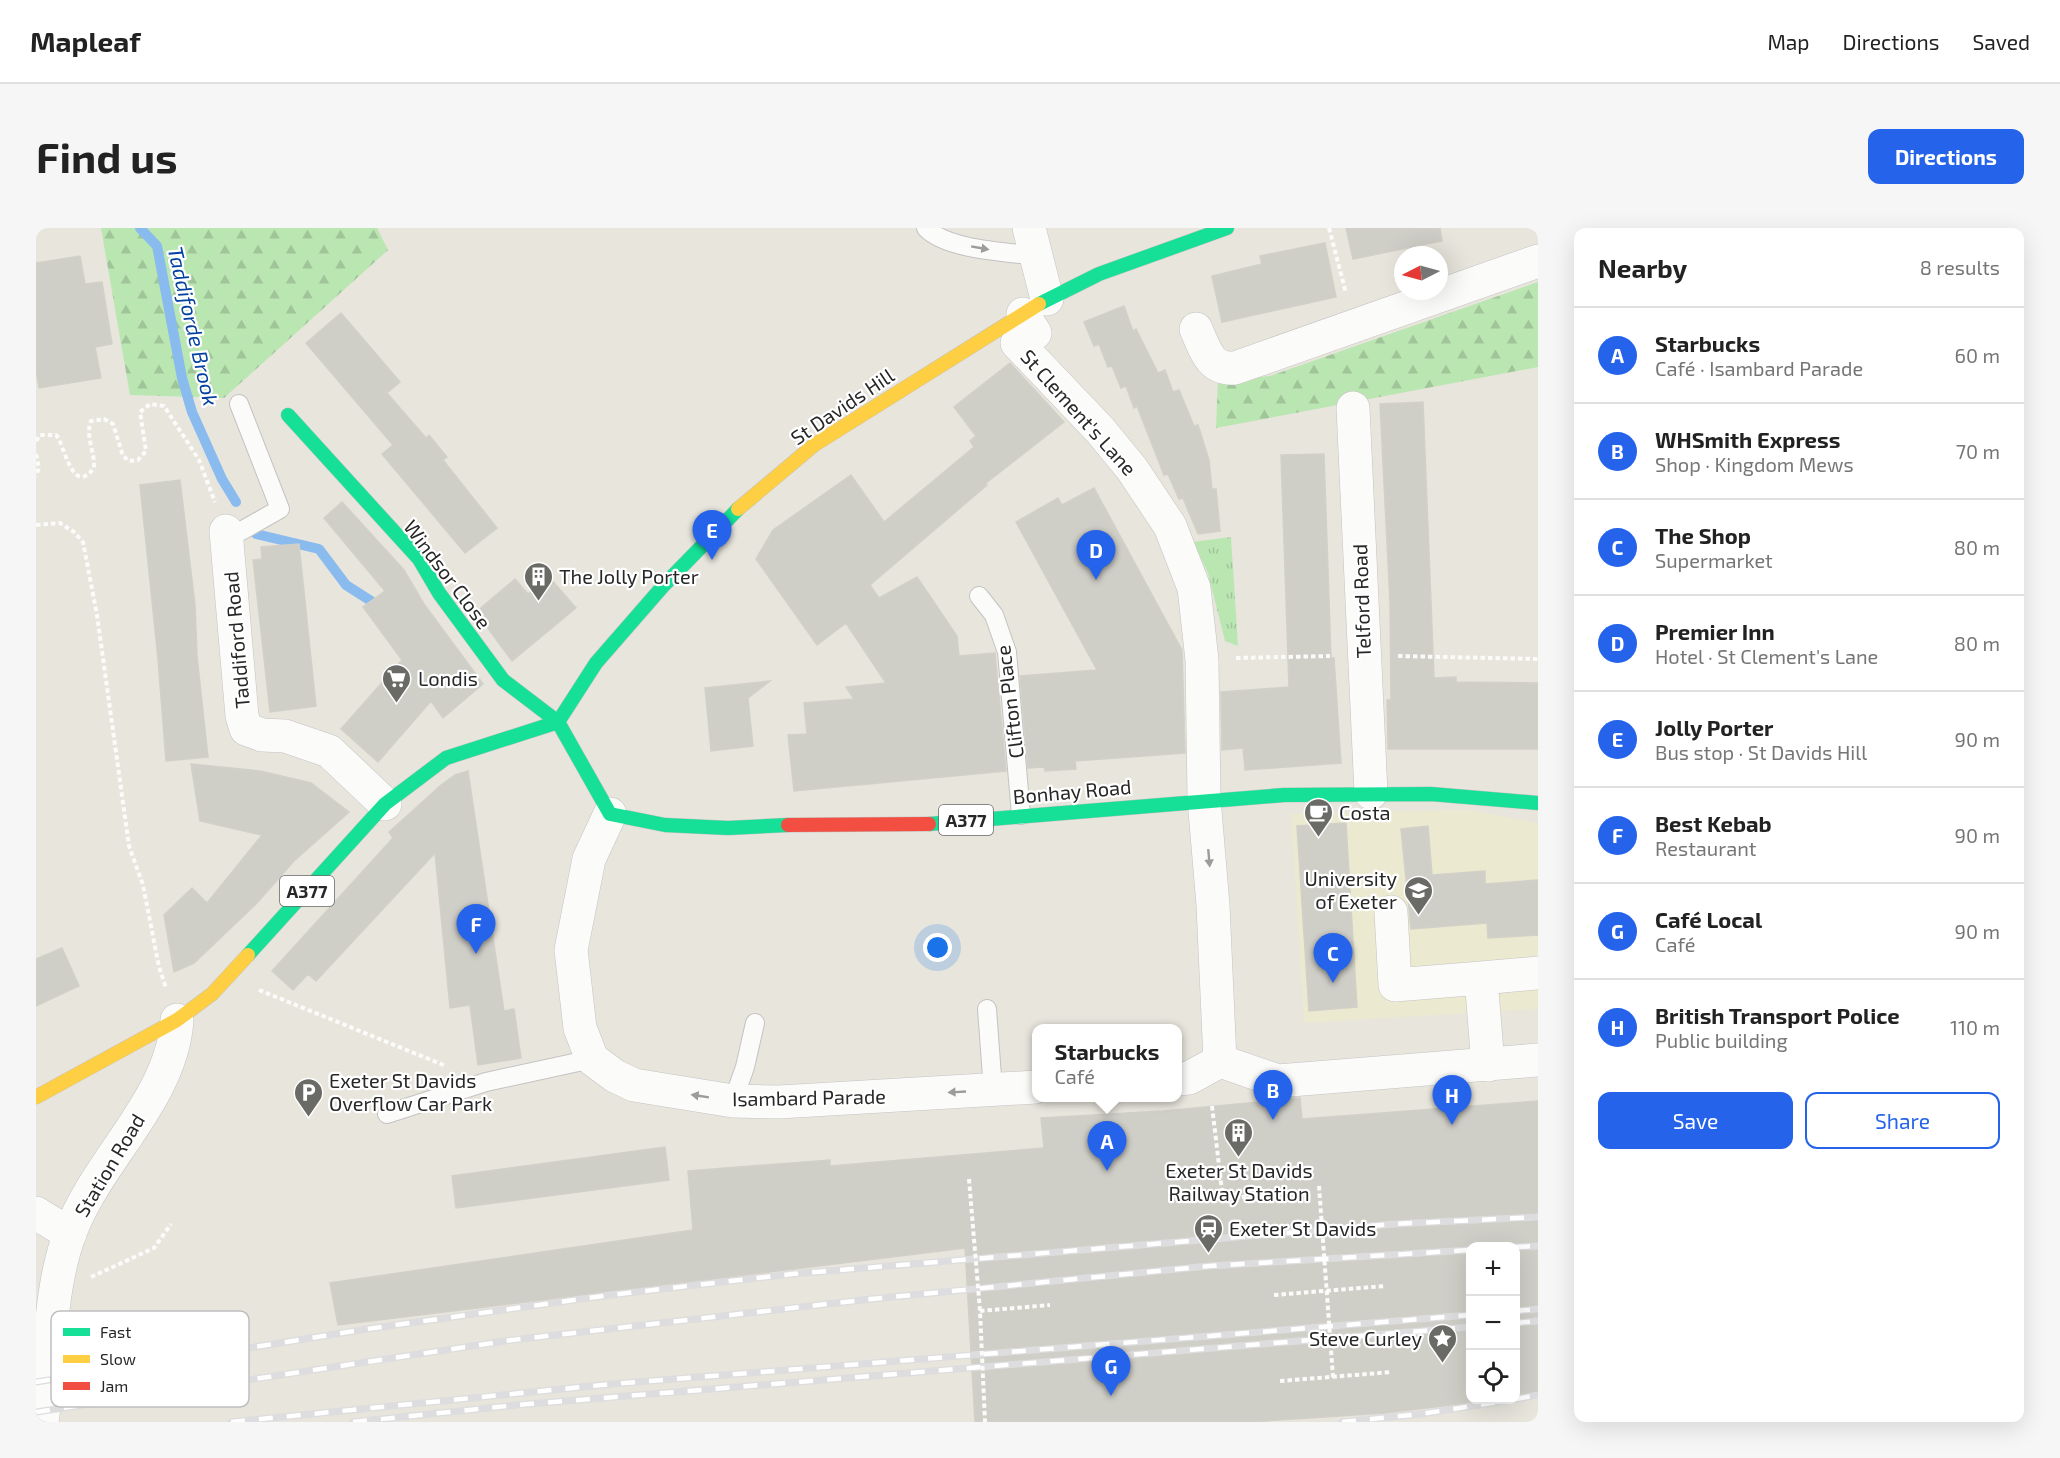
<!DOCTYPE html>
<html lang="en">
<head>
<meta charset="utf-8">
<style>
	:root { --surface:#fff; --page:#f6f6f6; --text:#222; --muted:#767676; --line:#e0e0e0; --accent:#2563eb }
	body { margin:0; font-family:"Exo 2",sans-serif; background:var(--page); color:var(--text) }
	.controls { position:absolute; right:18px; bottom:18px; display:grid; overflow:hidden; border-radius:12px; box-shadow:0 6px 24px #0002 }
	.controls button { width:54px; height:54px; display:grid; place-items:center; padding:0; border:0; border-bottom:2px solid var(--line); background:var(--surface); color:var(--text); font:30px sans-serif }
	.compass { position:absolute; left:1358px; top:18px; width:54px; height:54px; border-radius:50%; background:var(--surface); box-shadow:0 6px 24px #0002; rotate:264deg }
	.you { position:absolute; left:902px; top:720px; width:21px; height:21px; margin:-15px; border:4px solid #fff; border-radius:50%; background:#1a73e8; box-shadow:0 0 0 9px #1a73e833 }
	.badge { display:grid; place-items:center; width:39px; height:39px; border-radius:50%; background:var(--accent); color:#fff; font-size:20px; font-weight:700 }
	.pin { position:absolute; translate:-50% -50px; filter:drop-shadow(0 2px 3px #0008) }
	.pin::after { content:''; position:absolute; top:32px; width:21px; height:18px; background:inherit; clip-path:polygon(0 0,100% 0,50% 100%) }
	.popup { position:absolute; left:996px; top:796px; width:150px; height:78px; box-sizing:border-box; display:grid; place-content:center; border-radius:12px; background:var(--surface); filter:drop-shadow(0 2px 4px #0005); font-size:20px; white-space:nowrap; color:var(--muted) }
	.popup b { font-size:22px; color:var(--text) }
	.popup::after { content:''; position:absolute; left:50%; top:100%; margin-left:-12px; border:12px solid transparent; border-top-color:var(--surface) }
	.list { margin:0; padding:0; list-style:none }
	h2 { display:flex; justify-content:space-between; align-items:center; height:78px; margin:0; padding:0 24px; font-size:26px }
	h2 small { font-size:20px; font-weight:400; color:var(--muted) }
	.list li { display:grid; grid-template-columns:39px 1fr auto; gap:18px; align-items:center; box-sizing:border-box; height:96px; padding:0 24px; border-top:2px solid var(--line) }
	.list b { display:block; font-size:22px; white-space:nowrap }
	.list p { margin:0; font-size:20px; white-space:nowrap; color:var(--muted) }
	.list em { font-size:20px; font-style:normal; color:var(--muted) }
	.actions { display:flex; gap:12px; padding:18px 24px }
	.actions a { flex:1; padding:14px 0; border:2px solid var(--accent); border-radius:12px; text-align:center; font-size:21px; color:var(--accent) }
	.actions .main { background:var(--accent); color:#fff }
	.icon { flex:none; width:33px; height:33px; fill:none; stroke:currentColor; stroke-width:2; stroke-linecap:round; stroke-linejoin:round }
	.map { position:relative; flex:none; width:1502px; height:1194px; overflow:hidden; border-radius:12px }
	header { display:flex; align-items:center; gap:36px; box-sizing:border-box; height:84px; padding:0 30px; background:var(--surface); border-bottom:2px solid var(--line) }
	header strong { font-size:28px }
	nav { display:flex; gap:33px; margin-inline-start:auto; font-size:21px }
	.intro { display:flex; align-items:center; justify-content:space-between; box-sizing:border-box; height:144px; padding:0 36px }
	h1 { margin:0; font-size:42px }
	.button { padding:15px 27px; border-radius:12px; background:var(--accent); color:#fff; font-size:21px; font-weight:700 }
	main { display:flex; gap:36px; padding:0 36px }
	aside { flex:1; background:var(--surface); border-radius:12px; box-shadow:0 6px 24px #0002 }
	.map>svg:first-child { display:block }
	.education { fill:#ebe9cf }
	.grass { fill:url(#grass-tufts) }
	.forest { fill:url(#forest-firs) }
	.lines { fill:none; stroke-linecap:round; stroke-linejoin:round }
	.stream { stroke:#89bbef; stroke-width:10 }
	.building { fill:#cfcec7; stroke:#d2d0c8; stroke-width:1.5 }
	.lane-casing { stroke:#c4c3c2; stroke-width:20 }
	.street-casing { stroke:#c4c3c2; stroke-width:34 }
	.fast-casing { stroke:#c4c3c2; stroke-width:15 }
	.slow-casing { stroke:#c4c3c2; stroke-width:15 }
	.jam-casing { stroke:#c4c3c2; stroke-width:15 }
	.path { stroke:#fbfbfa; stroke-width:4; stroke-dasharray:4.5 3; stroke-linecap:butt }
	.lane { stroke:#fbfbfa; stroke-width:18 }
	.street { stroke:#fbfbfa; stroke-width:33 }
	.fast { stroke:#16e098; stroke-width:14 }
	.slow { stroke:#ffcf43; stroke-width:14 }
	.jam { stroke:#f24e42; stroke-width:14 }
	.rail-casing { stroke:#dddcde; stroke-width:7 }
	.rail { stroke:#fff; stroke-width:4.5; stroke-dasharray:14; stroke-linecap:butt }
	.path-bridge { stroke:#fbfbfa; stroke-width:4; stroke-dasharray:4.5 3; stroke-linecap:butt }
	.oneway { fill:#9c9c9b }
	.labels { text-anchor:middle; dominant-baseline:central; stroke-width:4.5; stroke-linejoin:round; paint-order:stroke }
	.shield { fill:#fff; stroke:#686868; stroke-width:1.5 }
	.shield-label { font-size:18px; font-weight:bold; fill:#272727 }
	.street-label { font-size:20px; fill:#272727; stroke:#fff }
	.poi-label { font-size:20px; fill:#272727; stroke:#fff; text-anchor:start }
	.water-label { font-size:21px; font-style:italic; fill:#0342a0; stroke:#fff }
	.key { fill:#fff; stroke:#bebebe; stroke-width:1.5 }
	.key-label { font-size:16px; fill:#272727 }
</style>
</head>
<body>
<header>
<strong>Mapleaf</strong>
<nav><a>Map</a><a>Directions</a><a>Saved</a></nav>
</header>
<div class="intro"><h1>Find us</h1><a class="button">Directions</a></div>
<main>
<div class="map">
<svg width="1502" height="1194" viewBox="0 0 1502 1194">
	<defs>
		<pattern id="grass-tufts" width="24" height="20" patternUnits="userSpaceOnUse" patternTransform="scale(1.5)"><rect width="24" height="20" fill="#bae6b2"/><path d="M3 7l-1-3M5 7V3M7 7l1-3M15 17l-1-3M17 17v-4M19 17l1-3" fill="none" stroke="#a0c599"/></pattern>
		<pattern id="forest-firs" width="22" height="20" patternUnits="userSpaceOnUse" patternTransform="scale(1.5)"><rect width="22" height="20" fill="#bae6b2"/><path d="M5 1l3.5 6h-7zM16 11l3.5 6h-7z" fill="#a0c599"/></pattern>
	</defs>
	<rect width="100%" height="100%" fill="#e7e5dc"/>
	<path class="education" d="M1432,582L1502,595V781L1268,795L1255,586Z"/>
	<path class="grass" d="M1195,309L1202,418L1189,413L1172,345L1157,314Z"/>
	<path class="forest" d="M65,0H341L352,22L188,170L94,167Z
		M1502,54V139L1180,200L1182,153L1234,148Z"/>
	<g class="lines">
		<path class="stream" d="M104,0L121,18L146,150L156,184L186,251L200,274
			M220,306L283,321L310,357L335,373"/>
	</g>
	<path class="building" d="M1310,0H1404L1406,13L1317,31Z
		M1289,15L1300,69L1186,94L1176,48L1226,36L1224,28Z
		M44,28L49,56L66,54L76,116L59,119L65,150L3,160L0,143V35Z
		M1088,78L1097,103L1100,101L1122,145L1129,142L1137,164L1143,162L1158,198L1162,197L1173,232L1176,261H1180L1184,303L1162,306L1147,270L1143,271L1132,246L1128,247L1101,178L1098,180L1090,158L1085,160L1076,138L1072,139L1063,116L1058,118L1048,94Z
		M305,85L364,154L351,165L390,210L393,207L411,229L407,232L461,300L429,325L346,226L357,217L270,115Z
		M974,135L1028,194L950,255L951,257L834,357L843,370L881,349L921,408L923,428L959,425L970,543L758,563L752,507L771,506L768,475L818,471L810,459L850,455L810,395L781,417L720,331L737,302L815,247L848,294L938,219L934,213L940,208L918,179Z
		M1387,174L1398,450L1420,449V454L1502,455V521H1352L1351,472H1355L1354,374L1344,176Z
		M1288,226L1295,430H1298L1305,535L1209,542L1207,520L1186,522L1185,464L1253,459L1245,227Z
		M144,252L159,377L161,428L172,529L130,533L122,431L104,257Z
		M1058,260L1146,422L1149,525L1039,533L1040,541L1009,543L1008,539L992,540L984,448L1061,442L980,294L1022,270L1026,277Z
		M306,274L368,342L388,376L447,456L407,490L395,473L342,534L305,501L366,432L327,379L349,363L288,290Z
		M263,316L280,478L234,484L217,332L226,331L225,319Z
		M513,349L540,380L476,433L440,384L479,351L492,366Z
		M734,453L712,470L717,518L675,523L669,460Z
		M155,536L224,543L275,555L313,584L258,633L221,675L158,735L138,744L128,687L156,660L171,675L226,607L164,593Z
		M432,543L468,783L478,781L485,830L442,837L434,777L414,780L399,625L280,753L272,746L257,762L236,743L357,610L353,604L405,557L419,547Z
		M1310,595L1321,779L1273,783L1261,598Z
		M1392,598L1396,647L1449,643V656L1502,652V707L1452,710L1451,695L1375,701L1365,601Z
		M26,720L43,758L0,778V731Z
		M1264,870L1266,891L1502,873V1164L1479,1168V1018H1434V1172H1456L1349,1185L1213,1194H939L929,1020L302,1097L294,1055L657,1002L652,943L794,932V938L1008,920L1005,890L1127,883Z
		M629,919L633,952L420,980L416,948Z"/>
	<g class="lines">
		<defs>
			<path id="lane" d="M890,0C911,22 972,24 1001,28
				M191,311L244,281L203,176
				M943,368L958,387L971,424L985,587
				M951,781L957,862
				M697,873L709,839L719,795
				M351,886L450,854L556,831"/>
			<path id="street" d="M993,0L1011,71
				M987,86L999,105L981,115L1064,202L1096,241L1134,298L1158,360L1166,432L1168,571L1177,677L1184,833
				M1160,101C1169,121 1173,142 1199,140L1502,33
				M1317,180L1335,565
				M190,303L206,488L210,501L226,507L249,508L293,523L349,576
				M574,586L553,631L535,722L544,800L556,831L579,848L598,857L697,873L743,874L1000,859
				M1355,684L1359,757L1445,750L1452,837
				M1445,750L1502,745
				M1184,833L1242,853L1502,832
				M1142,851L1153,850L1184,833
				M0,985L34,1006
				M6,1194C15,1133 12,1064 34,1005C61,932 136,871 141,792"/>
			<path id="fast" d="M1003,76L1063,46L1191,0
				M252,187L383,331L403,365L467,452L522,494L560,435L628,357L702,281
				M893,596L1248,567L1395,566L1502,575
				M212,727L349,576L410,530L522,494L574,586L629,597L692,600L752,597"/>
			<path id="slow" d="M702,281L778,217L1003,76
				M0,869L141,792L176,766L212,727"/>
			<path id="jam" d="M752,597L893,596"/>
		</defs>
		<use href="#lane" class="lane-casing"/>
		<use href="#street" class="street-casing"/>
		<use href="#fast" class="fast-casing"/>
		<use href="#slow" class="slow-casing"/>
		<use href="#jam" class="jam-casing"/>
		<path class="path" d="M1293,0L1310,65
			M0,213L4,207H20C29,217 36,269 58,240C59,224 49,208 55,193L68,191L77,196L87,228L93,233L102,232L110,223L104,184L114,176L128,178L163,232L179,274
			M0,226L3,240L0,248
			M0,297L24,295L38,304L47,314L61,387L93,618L107,657L123,739L130,760
			M1362,428L1502,431
			M1200,430L1294,428
			M223,762L410,838
			M1176,878L1187,971L1259,963
			M55,1049L118,1020L135,996
			M1238,1067L1349,1058
			M944,1083L1014,1077
			M1244,1153L1356,1144"/>
		<use href="#lane" class="lane"/>
		<use href="#street" class="street"/>
		<use href="#fast" class="fast"/>
		<use href="#slow" class="slow"/>
		<use href="#jam" class="jam"/>
		<defs>
			<path id="rail" d="M1480,1019L1502,1018
				M1480,1083L1502,1081
				M1480,1095L1502,1093
				M0,1154L331,1101L574,1067L756,1046L1358,996L1502,989
				M1480,1171L1502,1167
				M0,1184L476,1112L835,1071L1173,1038L1434,1022
				M195,1194L576,1156L1434,1087
				M317,1194L481,1177L1434,1099
				M1306,1194L1385,1186L1475,1172"/>
		</defs>
		<use href="#rail" class="rail-casing"/>
		<use href="#rail" class="rail"/>
		<path class="path-bridge" d="M933,951L944,1083L949,1194
			M1283,958L1297,1149"/>
	</g>
	<defs><path id="oneway-solid" d="M-6-.8H1V-3.2L6.5 0L1 3.2V.8H-6Z" transform="scale(1.5)"/></defs>
	<g class="oneway">
		<use href="#oneway-solid" transform="translate(944 20) rotate(10)"/>
		<use href="#oneway-solid" transform="translate(1173 630) rotate(85)"/>
		<use href="#oneway-solid" transform="translate(921 864) rotate(177)"/>
		<use href="#oneway-solid" transform="translate(664 868) rotate(-171)"/>
	</g>
	<defs>
		<symbol id="building-pin" viewBox="-11 -11 22 30"><path d="M0 17L-7.5 6A9.5 9.5 0 1 1 7.5 6Z" fill="#6a6a66" stroke="#fff"/><path d="M-4-6H4V6H1V3H-1V6H-4ZM-2.5-4.3h1.7v1.8h-1.7ZM.8-4.3h1.7v1.8H.8ZM-2.5-1h1.7V.8h-1.7ZM.8-1h1.7V.8H.8Z" fill="#fff"/></symbol>
		<symbol id="supermarket-pin" viewBox="-11 -11 22 30"><path d="M0 17L-7.5 6A9.5 9.5 0 1 1 7.5 6Z" fill="#6a6a66" stroke="#fff"/><path d="M-6-5.5h2.5l.6 2H6L4.5 2H-2.5L-4.4-4H-6ZM-1.5 3.2a1.3 1.3 0 1 0 .1 0ZM3 3.2a1.3 1.3 0 1 0 .1 0Z" fill="#fff"/></symbol>
		<symbol id="cafe-pin" viewBox="-11 -11 22 30"><path d="M0 17L-7.5 6A9.5 9.5 0 1 1 7.5 6Z" fill="#6a6a66" stroke="#fff"/><path d="M-5.5-4.5H6V0H3Q3 3.5 0 3.5H-2.5Q-5.5 3.5-5.5 0ZM3-3.2v2h1.7v-2ZM-6 4.5H4V6H-6Z" fill="#fff"/></symbol>
		<symbol id="university-pin" viewBox="-11 -11 22 30"><path d="M0 17L-7.5 6A9.5 9.5 0 1 1 7.5 6Z" fill="#6a6a66" stroke="#fff"/><path d="M0-5L7-2L0 1L-7-2ZM-4 1L0 2.5L4 1V4Q0 6-4 4Z" fill="#fff"/></symbol>
		<symbol id="parking-pin" viewBox="-11 -11 22 30"><path d="M0 17L-7.5 6A9.5 9.5 0 1 1 7.5 6Z" fill="#6a6a66" stroke="#fff"/><path d="M-3.5-5.5H1a3.5 3.5 0 0 1 0 7H-1V5.5H-3.5ZM-1-3.4V-.6H.8a1.4 1.4 0 0 0 0-2.8Z" fill="#fff"/></symbol>
		<symbol id="station-pin" viewBox="-11 -11 22 30"><path d="M0 17L-7.5 6A9.5 9.5 0 1 1 7.5 6Z" fill="#6a6a66" stroke="#fff"/><path d="M-3-6H3Q5-6 5-4V2Q5 4 3 4L4.5 6H3L1.5 4h-3L-3 6H-4.5L-3 4Q-5 4-5 2V-4Q-5-6-3-6ZM-3.5-4v3h7v-3ZM-3.5 1v1.5H-2V1ZM2 1v1.5H3.5V1Z" fill="#fff"/></symbol>
		<symbol id="sight-pin" viewBox="-11 -11 22 30"><path d="M0 17L-7.5 6A9.5 9.5 0 1 1 7.5 6Z" fill="#6a6a66" stroke="#fff"/><path d="M0-6L1.8-2.2L6-1.7L2.9 1.2L3.7 5.4L0 3.3L-3.7 5.4L-2.9 1.2L-6-1.7L-1.8-2.2Z" fill="#fff"/></symbol>
	</defs>
	<g fill-rule="evenodd">
		<use href="#building-pin" x="486" y="332" width="33" height="45"/>
		<use href="#supermarket-pin" x="344" y="434" width="33" height="45"/>
		<use href="#cafe-pin" x="1266" y="568" width="33" height="45"/>
		<use href="#university-pin" x="1366" y="646" width="33" height="45"/>
		<use href="#parking-pin" x="256" y="848" width="33" height="45"/>
		<use href="#building-pin" x="1186" y="888" width="33" height="45"/>
		<use href="#station-pin" x="1156" y="984" width="33" height="45"/>
		<use href="#sight-pin" x="1390" y="1094" width="33" height="45"/>
	</g>
	<g class="labels">
		<g class="shield">
			<rect x="903" y="577" width="54" height="30" rx="4.5"/>
			<rect x="244" y="648" width="54" height="30" rx="4.5"/>
		</g>
		<g class="shield-label">
			<text x="930" y="592">A377</text>
			<text x="271" y="663">A377</text>
		</g>
		<g class="street-label">
			<text transform="translate(806 178) rotate(-34)">St Davids Hill</text>
			<text transform="translate(1043 184) rotate(48)">St Clement's Lane</text>
			<text transform="translate(412 346) rotate(53)">Windsor Close</text>
			<text transform="translate(1325 373) rotate(-92)">Telford Road</text>
			<text transform="translate(200 412) rotate(-95)">Taddiford Road</text>
			<text transform="translate(973 474) rotate(-97)">Clifton Place</text>
			<text transform="translate(1036 563) rotate(-5)">Bonhay Road</text>
			<text transform="translate(773 869) rotate(-1)">Isambard Parade</text>
			<text transform="translate(73 937) rotate(-59)">Station Road</text>
		</g>
		<g class="poi-label">
			<text x="523" y="348">The Jolly Porter</text>
			<text x="382" y="450">Londis</text>
			<text x="1303" y="584">Costa</text>
			<text x="1361" y="650" text-anchor="end">University<tspan x="1361" dy="23">of Exeter</tspan></text>
			<text x="293" y="852">Exeter St Davids<tspan x="293" dy="23">Overflow Car Park</tspan></text>
			<text x="1203" y="942" text-anchor="middle">Exeter St Davids<tspan x="1203" dy="23">Railway Station</tspan></text>
			<text x="1193" y="1000">Exeter St Davids</text>
			<text x="1386" y="1110" text-anchor="end">Steve Curley</text>
		</g>
		<g class="water-label">
			<text transform="translate(158 98) rotate(77)">Taddiforde Brook</text>
		</g>
	</g>
	<rect x="15" y="1083" width="198" height="96" rx="9" class="key"/>
	<rect x="27" y="1100" width="27" height="8" fill="#16e098"/>
	<rect x="27" y="1127" width="27" height="8" fill="#ffcf43"/>
	<rect x="27" y="1154" width="27" height="8" fill="#f24e42"/>
	<g class="key-label">
		<text x="64" y="1110">Fast</text>
		<text x="64" y="1137">Slow</text>
		<text x="64" y="1164">Jam</text>
	</g>
</svg>
<div class="controls">
<button>+</button>
<button>−</button>
<button><svg class="icon" aria-label="locate" viewBox="0 0 24 24"><circle cx="12" cy="12" r="6"/><path d="M12 2v4M12 18v4M2 12h4M18 12h4"/></svg></button>
</div>
<svg class="compass" viewBox="-18 -18 36 36"><path d="M0-13l5 13h-10z" fill="#e53935"/><path d="M0 13l5-13h-10z" fill="#767676"/></svg>
<div class="you"></div>
<div class="pin badge" style="left:1071px;top:943px">A</div>
<div class="popup"><b>Starbucks</b>Café</div>
<div class="pin badge" style="left:1237px;top:892px">B</div>
<div class="pin badge" style="left:1297px;top:755px">C</div>
<div class="pin badge" style="left:1060px;top:352px">D</div>
<div class="pin badge" style="left:676px;top:332px">E</div>
<div class="pin badge" style="left:440px;top:726px">F</div>
<div class="pin badge" style="left:1075px;top:1168px">G</div>
<div class="pin badge" style="left:1416px;top:897px">H</div>
</div>
<aside>
<h2>Nearby<small>8 results</small></h2>
<ul class="list">
<li><span class="badge">A</span><div><b>Starbucks</b><p>Café · Isambard Parade</p></div><em>60 m</em></li>
<li><span class="badge">B</span><div><b>WHSmith Express</b><p>Shop · Kingdom Mews</p></div><em>70 m</em></li>
<li><span class="badge">C</span><div><b>The Shop</b><p>Supermarket</p></div><em>80 m</em></li>
<li><span class="badge">D</span><div><b>Premier Inn</b><p>Hotel · St Clement's Lane</p></div><em>80 m</em></li>
<li><span class="badge">E</span><div><b>Jolly Porter</b><p>Bus stop · St Davids Hill</p></div><em>90 m</em></li>
<li><span class="badge">F</span><div><b>Best Kebab</b><p>Restaurant</p></div><em>90 m</em></li>
<li><span class="badge">G</span><div><b>Café Local</b><p>Café</p></div><em>90 m</em></li>
<li><span class="badge">H</span><div><b>British Transport Police</b><p>Public building</p></div><em>110 m</em></li>
</ul>
<div class="actions"><a class="main">Save</a><a>Share</a></div>
</aside>
</main>
</body>
</html>
